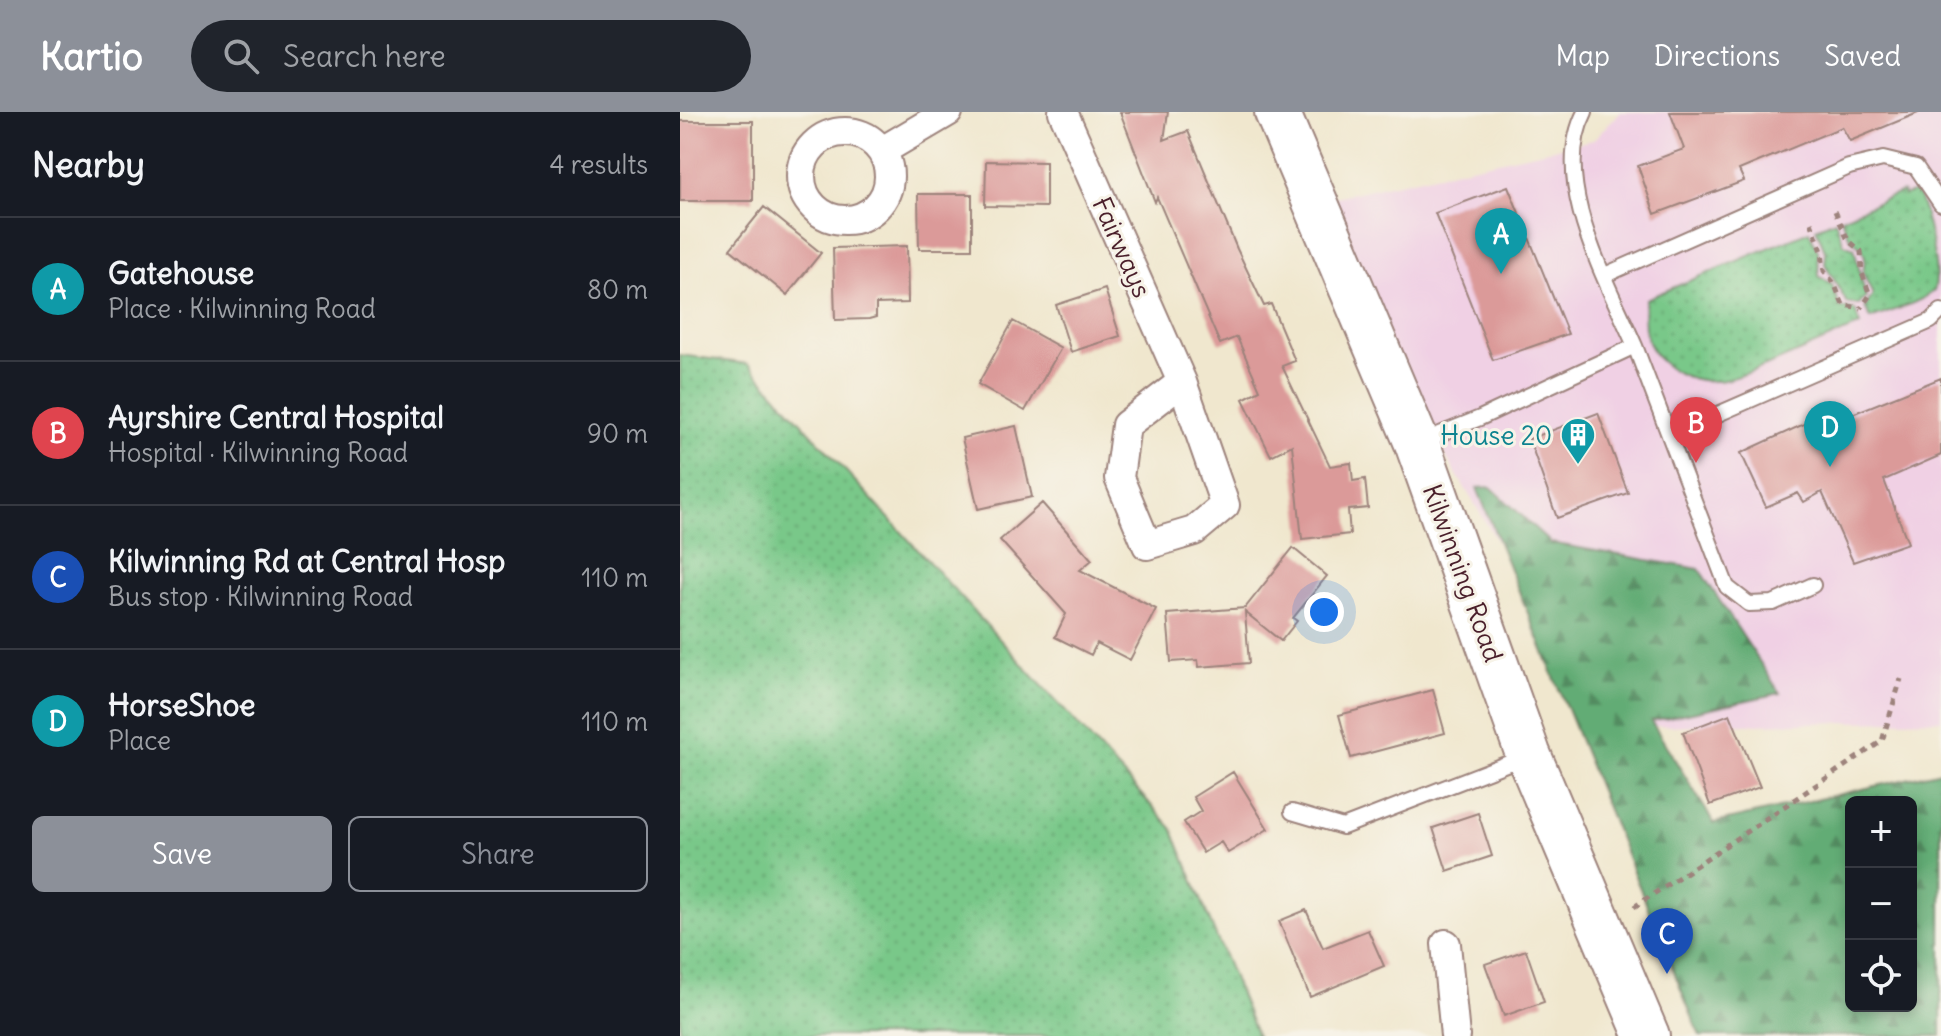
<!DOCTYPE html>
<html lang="en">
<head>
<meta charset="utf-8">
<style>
	:root { --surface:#171b24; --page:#20242c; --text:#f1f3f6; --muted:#9ea1a6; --line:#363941; --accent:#8c9099 }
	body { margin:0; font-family:Delius,sans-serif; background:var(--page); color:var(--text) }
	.controls { position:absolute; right:24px; bottom:24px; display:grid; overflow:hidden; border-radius:12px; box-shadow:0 4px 12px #0003 }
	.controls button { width:72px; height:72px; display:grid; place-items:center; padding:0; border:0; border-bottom:2px solid var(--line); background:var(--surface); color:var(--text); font:40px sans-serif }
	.you { position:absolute; left:644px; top:500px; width:28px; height:28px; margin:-20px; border:6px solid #fff; border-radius:50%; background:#1a73e8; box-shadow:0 0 0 12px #1a73e833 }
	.badge { display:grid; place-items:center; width:52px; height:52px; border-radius:50%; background:var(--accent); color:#fff; font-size:26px; font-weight:700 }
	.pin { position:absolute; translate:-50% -66px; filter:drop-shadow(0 2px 4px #0008) }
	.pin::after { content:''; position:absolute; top:42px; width:28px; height:24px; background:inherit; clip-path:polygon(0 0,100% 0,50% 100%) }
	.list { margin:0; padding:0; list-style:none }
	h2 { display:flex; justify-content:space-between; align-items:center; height:104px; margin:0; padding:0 32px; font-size:34px }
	h2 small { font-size:26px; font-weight:400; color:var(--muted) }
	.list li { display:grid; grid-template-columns:52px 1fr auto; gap:24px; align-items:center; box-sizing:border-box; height:144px; padding:0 32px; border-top:2px solid var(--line) }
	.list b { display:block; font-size:30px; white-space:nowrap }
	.list p { margin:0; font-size:26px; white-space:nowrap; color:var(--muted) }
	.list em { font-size:26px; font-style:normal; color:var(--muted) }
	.actions { display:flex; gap:16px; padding:24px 32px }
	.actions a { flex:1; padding:18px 0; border:2px solid var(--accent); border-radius:12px; text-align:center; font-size:28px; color:var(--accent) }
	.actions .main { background:var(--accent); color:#fff }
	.icon { flex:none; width:44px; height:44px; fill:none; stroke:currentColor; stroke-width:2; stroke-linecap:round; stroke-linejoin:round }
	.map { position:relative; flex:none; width:1261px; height:924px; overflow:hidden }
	header { display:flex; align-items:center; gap:48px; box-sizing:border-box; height:112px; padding:0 40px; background:var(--accent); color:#fff }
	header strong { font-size:38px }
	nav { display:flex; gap:44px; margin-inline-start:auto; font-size:28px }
	.search { width:560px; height:72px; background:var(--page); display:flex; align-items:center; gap:20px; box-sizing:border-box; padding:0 28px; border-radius:44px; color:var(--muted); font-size:30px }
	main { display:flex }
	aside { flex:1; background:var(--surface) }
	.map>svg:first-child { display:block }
	.built { fill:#f0d0e4 }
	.grass { fill:url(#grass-dots); stroke:#62745a; stroke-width:2 }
	.forest { fill:url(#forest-firs); stroke:#566650; stroke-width:2; fill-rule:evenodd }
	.building { fill:#db9a99 }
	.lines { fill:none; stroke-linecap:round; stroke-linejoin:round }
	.service-casing { stroke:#9d837c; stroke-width:18 }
	.minor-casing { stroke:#9d837c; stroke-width:32 }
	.primary-casing { stroke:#9d837c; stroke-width:48 }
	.path { stroke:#9d837c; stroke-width:5; stroke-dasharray:6 6; stroke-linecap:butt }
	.service { stroke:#fff; stroke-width:14 }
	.minor { stroke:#fff; stroke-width:28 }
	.primary { stroke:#fff; stroke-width:44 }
	.labels { text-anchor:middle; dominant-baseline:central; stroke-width:6; stroke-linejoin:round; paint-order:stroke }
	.street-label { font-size:26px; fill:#4a1f2b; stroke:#f7f3e8 }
	.culture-label { font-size:26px; fill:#0d838f; stroke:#f7f3e8; text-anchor:end }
</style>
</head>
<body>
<header>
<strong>Kartio</strong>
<div class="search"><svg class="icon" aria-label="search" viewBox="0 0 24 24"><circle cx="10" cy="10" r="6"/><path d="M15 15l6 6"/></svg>Search here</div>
<nav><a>Map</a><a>Directions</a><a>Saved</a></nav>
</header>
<main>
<aside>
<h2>Nearby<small>4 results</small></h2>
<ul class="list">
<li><span class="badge" style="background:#0f9aa8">A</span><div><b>Gatehouse</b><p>Place · Kilwinning Road</p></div><em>80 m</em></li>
<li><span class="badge" style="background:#e0444e">B</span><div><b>Ayrshire Central Hospital</b><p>Hospital · Kilwinning Road</p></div><em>90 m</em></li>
<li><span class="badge" style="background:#1a4fb4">C</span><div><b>Kilwinning Rd at Central Hosp</b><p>Bus stop · Kilwinning Road</p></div><em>110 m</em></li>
<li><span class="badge" style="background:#0f9aa8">D</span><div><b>HorseShoe</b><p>Place</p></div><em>110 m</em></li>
</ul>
<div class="actions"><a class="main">Save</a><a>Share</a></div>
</aside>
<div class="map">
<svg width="1261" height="924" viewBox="0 0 1261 924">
	<defs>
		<pattern id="grass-dots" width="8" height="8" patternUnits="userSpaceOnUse" patternTransform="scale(2)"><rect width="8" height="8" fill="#79c889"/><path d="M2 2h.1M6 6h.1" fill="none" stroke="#6aab76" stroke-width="1.8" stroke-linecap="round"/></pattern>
		<pattern id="forest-firs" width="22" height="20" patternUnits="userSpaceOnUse" patternTransform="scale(2)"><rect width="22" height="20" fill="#62ac75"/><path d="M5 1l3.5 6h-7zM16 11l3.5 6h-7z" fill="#538b60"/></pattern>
	</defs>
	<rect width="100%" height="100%" fill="#f7f3e8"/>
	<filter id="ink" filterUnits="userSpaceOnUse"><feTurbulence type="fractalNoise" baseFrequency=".0125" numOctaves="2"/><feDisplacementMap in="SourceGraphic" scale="16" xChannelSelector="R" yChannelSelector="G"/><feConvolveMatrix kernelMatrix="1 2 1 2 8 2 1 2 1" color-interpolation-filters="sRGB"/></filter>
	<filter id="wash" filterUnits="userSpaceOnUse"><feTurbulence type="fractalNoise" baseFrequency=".006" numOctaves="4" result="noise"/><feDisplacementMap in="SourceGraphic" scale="32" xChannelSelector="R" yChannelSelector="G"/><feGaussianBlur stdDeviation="1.8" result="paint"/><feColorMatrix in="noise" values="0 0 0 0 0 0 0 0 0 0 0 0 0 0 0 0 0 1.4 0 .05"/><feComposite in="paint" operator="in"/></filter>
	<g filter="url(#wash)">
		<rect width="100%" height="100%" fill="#f0e7ce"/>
		<path class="built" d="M940,0H1261V608L929,615L615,94L913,28Z"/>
		<path class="grass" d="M1237,79C1246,101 1261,160 1254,179C1238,192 1210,199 1191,207L1185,195L1193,183L1183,161L1185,145L1182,136L1170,126L1161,106L1222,80L1224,84Z
			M1155,108L1164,132L1174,136L1186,185L1179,193L1167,191L1145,152L1146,141L1136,116Z
			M1129,119L1138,139L1139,164L1152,173L1160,196L1175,198L1180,213C1153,224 1060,269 1037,269C1016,270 998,264 981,249C964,233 962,209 966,187Z
			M0,243L68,252L492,716L577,924H0Z"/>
		<path class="forest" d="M811,375L871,431L1019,457L1100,581L971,609L1034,711L1261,659V924H1020L797,376ZM1171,690H1231V894H1171Z"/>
		<g id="blocks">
			<path class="building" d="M440,0H488L484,28L508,19L557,137L584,194L591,192L615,249L602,254L650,354L671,351L673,369L685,367L688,396L668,398L670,422L622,427L612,333L591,344L563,287L580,278L557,225L540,232L477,85L475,90Z
				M990,0H1238V1L1170,29L1162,15L1059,58L1064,69L975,102L958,54L1004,37Z
				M0,9H73V89H0Z
				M306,49L366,50V95L305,94Z
				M828,74L888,222L813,248L755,101Z
				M238,82H292V137H239Z
				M84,95L141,141L107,183L50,137Z
				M227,134L228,191L196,192V205L189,207L155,208L153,136Z
				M425,177L440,224L391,240L376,193Z
				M333,209L381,236L345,299L298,272Z
				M1261,266V343L1204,368L1228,431L1173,450L1142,380L1124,390L1118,381L1086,395L1061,341L1150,300L1155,309Z
				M918,301L948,381L877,406L849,327Z
				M336,314L352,385L298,397L282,326Z
				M362,391L412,448L400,458L476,497L450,548L417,531L411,543L375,525L386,502L320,428Z
				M613,436L647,464L613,506L617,509L601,529L565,500L569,551L519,555L518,548L491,550L487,502L565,496Z
				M753,578L765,621L671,646L659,603Z
				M1050,602L1080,675L1030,693L1003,620Z
				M553,660L588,717L548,741L541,730L523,741L504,710L521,699L513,685Z
				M798,701L812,744L767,759L753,716Z
				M626,798L643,836L688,818L704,854L630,885L599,809Z
				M846,838L864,890L824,904L805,852Z"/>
		</g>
	</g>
	<g filter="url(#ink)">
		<use href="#blocks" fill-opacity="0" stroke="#9d837c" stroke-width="2"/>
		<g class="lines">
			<defs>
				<path id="service" d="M925,163L1169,55L1203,47L1236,55L1261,92
					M955,234L1047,475L1069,492L1093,491L1133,473
					M990,323L1251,209L1261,199
					M740,330L800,306L955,234C927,169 869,69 905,0
					M612,700L663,715L844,645"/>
				<path id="minor" d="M383,0L502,270L545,393L514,419L467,433L439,366L446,313L502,270
					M121 64a44 44 0 1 1 88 0a44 44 0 1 1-88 0Z
					M202,39L268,0
					M766,832L775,924"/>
				<path id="primary" d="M597,0L737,331L848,642L967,924"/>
			</defs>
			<use href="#service" class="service-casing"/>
			<use href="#minor" class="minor-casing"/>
			<use href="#primary" class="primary-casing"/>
			<path class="path" d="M1155,99L1168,128L1181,139L1182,161L1190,183L1181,196
				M1131,110L1142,139L1144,159L1154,171L1163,193L1181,196
				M954,795L1202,629L1221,567"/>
			<use href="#service" class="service"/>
			<use href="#minor" class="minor"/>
			<use href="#primary" class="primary"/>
		</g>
	</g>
	<defs>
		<symbol id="building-pin" viewBox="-11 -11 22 30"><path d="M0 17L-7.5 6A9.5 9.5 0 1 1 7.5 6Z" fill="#0f9aa8" stroke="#f7f3e8"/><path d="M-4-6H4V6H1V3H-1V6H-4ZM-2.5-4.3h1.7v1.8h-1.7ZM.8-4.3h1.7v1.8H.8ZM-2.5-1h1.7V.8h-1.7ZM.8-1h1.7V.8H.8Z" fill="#fff"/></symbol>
	</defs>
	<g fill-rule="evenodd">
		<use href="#building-pin" x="878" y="303" width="40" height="54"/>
	</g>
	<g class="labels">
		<g class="street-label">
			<text transform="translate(442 135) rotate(66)">Fairways</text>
			<text transform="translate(783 461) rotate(70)">Kilwinning Road</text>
		</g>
		<g class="culture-label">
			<text x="872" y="323">House 20</text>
		</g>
	</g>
</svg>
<div class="controls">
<button>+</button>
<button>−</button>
<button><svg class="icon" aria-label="locate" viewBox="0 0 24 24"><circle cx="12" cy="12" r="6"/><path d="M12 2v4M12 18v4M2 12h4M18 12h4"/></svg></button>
</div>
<div class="you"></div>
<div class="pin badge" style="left:821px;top:162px;background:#0f9aa8">A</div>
<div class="pin badge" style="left:1016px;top:351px;background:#e0444e">B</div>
<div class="pin badge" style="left:987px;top:862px;background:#1a4fb4">C</div>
<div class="pin badge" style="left:1150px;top:355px;background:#0f9aa8">D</div>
</div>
</main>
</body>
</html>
